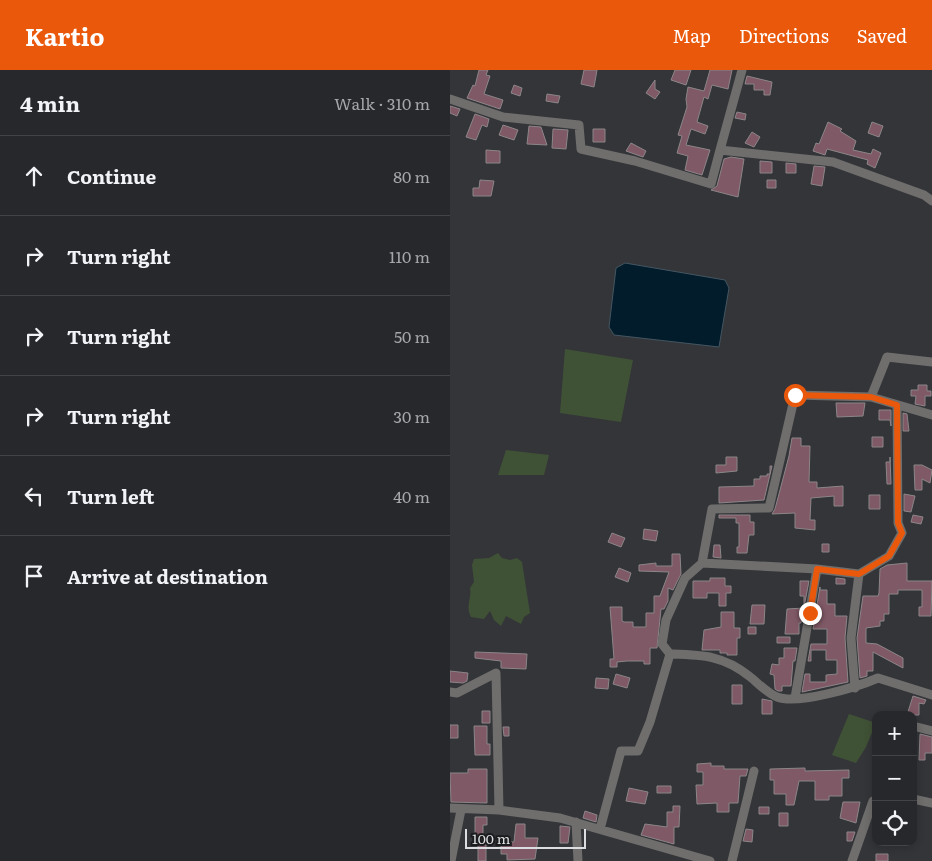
<!DOCTYPE html>
<html lang="en">
<head>
<meta charset="utf-8">
<style>
	:root { --surface:#26282b; --page:#323437; --text:#f1f3f6; --muted:#a4a6a9; --line:#424447; --accent:#ea580c }
	body { margin:0; font-family:Literata,serif; background:var(--page); color:var(--text) }
	.controls { position:absolute; right:15px; bottom:15px; display:grid; overflow:hidden; border-radius:10px; box-shadow:0 2px 8px #0003 }
	.controls button { width:45px; height:45px; display:grid; place-items:center; padding:0; border:0; border-bottom:1px solid var(--line); background:var(--surface); color:var(--text); font:25px sans-serif }
	.scale { position:absolute; left:15px; bottom:12px; width:121px; box-sizing:border-box; padding-left:5px; border:2px solid #dcdde0; border-top:0; font-size:14px; line-height:18px; white-space:nowrap; color:#dcdde0; -webkit-text-stroke:4px #1b1c1e; paint-order:stroke }
	.stop { position:absolute; width:15px; height:15px; margin:-11px; border:4px solid #ea580c; border-radius:50%; background:#fff }
	.stop.end { background:#ea580c; border-color:#fff; box-shadow:0 1px 5px #0008 }
	.list { margin:0; padding:0; list-style:none }
	h2 { display:flex; justify-content:space-between; align-items:center; height:65px; margin:0; padding:0 20px; font-size:21px }
	h2 small { font-size:16px; font-weight:400; color:var(--muted) }
	.list li { display:grid; grid-template-columns:32px 1fr auto; gap:15px; align-items:center; box-sizing:border-box; height:80px; padding:0 20px; border-top:1px solid var(--line) }
	.list b { display:block; font-size:19px; white-space:nowrap }
	.list em { font-size:16px; font-style:normal; color:var(--muted) }
	.icon { flex:none; width:28px; height:28px; fill:none; stroke:currentColor; stroke-width:2; stroke-linecap:round; stroke-linejoin:round }
	.map { position:relative; flex:none; width:482px; height:791px; overflow:hidden }
	header { display:flex; align-items:center; gap:30px; box-sizing:border-box; height:70px; padding:0 25px; background:var(--accent); color:#fff }
	header strong { font-size:24px }
	nav { display:flex; gap:28px; margin-inline-start:auto; font-size:18px }
	main { display:flex }
	aside { flex:1; background:var(--surface) }
	.map>svg:first-child { display:block }
	.green { fill:#405236 }
	.water { fill:#031c2b; stroke:#445661 }
	.building { fill:#7f5966; stroke:#8c8688 }
	.lines { fill:none; stroke-linecap:round; stroke-linejoin:round }
	.street { stroke:#6f6e6c; stroke-width:9 }
	.route { stroke:#ea580c; stroke-width:6 }
</style>
</head>
<body>
<header>
<strong>Kartio</strong>
<nav><a>Map</a><a>Directions</a><a>Saved</a></nav>
</header>
<main>
<aside>
<h2>4 min<small>Walk · 310 m</small></h2>
<ul class="list">
<li><svg class="icon" aria-label="ahead" viewBox="0 0 24 24"><path d="M12 20V5M6 11l6-6 6 6"/></svg><div><b>Continue</b></div><em>80 m</em></li>
<li><svg class="icon" aria-label="right" viewBox="0 0 24 24"><path d="M7 20v-9h11M14 6l5 5-5 5"/></svg><div><b>Turn right</b></div><em>110 m</em></li>
<li><svg class="icon" aria-label="right" viewBox="0 0 24 24"><path d="M7 20v-9h11M14 6l5 5-5 5"/></svg><div><b>Turn right</b></div><em>50 m</em></li>
<li><svg class="icon" aria-label="right" viewBox="0 0 24 24"><path d="M7 20v-9h11M14 6l5 5-5 5"/></svg><div><b>Turn right</b></div><em>30 m</em></li>
<li><svg class="icon" aria-label="left" viewBox="0 0 24 24"><path d="M17 20v-9H6M10 6l-5 5 5 5"/></svg><div><b>Turn left</b></div><em>40 m</em></li>
<li><svg class="icon" aria-label="arrive" viewBox="0 0 24 24"><path d="M6 21V4h12l-3 4 3 4H6"/></svg><div><b>Arrive at destination</b></div></li>
</ul>
</aside>
<div class="map">
<svg width="482" height="791" viewBox="0 0 482 791">
	<rect width="100%" height="100%" fill="#333539"/>
	<path class="green" d="M115,279L183,290L171,352L110,343Z
		M56,380L99,385L94,405H48Z
		M48,483L52,488L60,490L67,488L72,492L80,543L74,547L71,554L56,546L51,556L44,550L40,541L34,549L21,547C15,535 22,529 20,518L24,512L22,495L24,489L39,488Z
		M399,644L426,653L416,677L406,693L382,685Z"/>
	<path class="water" d="M175,193L275,210L279,218L269,277L164,265L159,257L166,198Z"/>
	<path class="building" d="M29,0H38L36,5L40,6L34,24L53,30L50,39L17,28L23,15L25,16Z
		M134,0H147L144,17L131,14Z
		M225,0H241L236,15L221,10Z
		M260,0H282L278,19L262,15L258,29L254,27L247,52L258,56L255,64L241,59L236,75L260,80L252,105L235,100L238,86L227,83L232,66L228,65L237,37L236,29L238,17L254,21Z
		M297,6L322,12L320,25H314V20H304V14H295Z
		M205,10V19L210,22L205,29L196,23Z
		M64,15L72,18L70,26L61,23Z
		M97,24L110,26L108,33L96,31Z
		M0,36L10,39L7,46L0,43Z
		M287,42L296,44L295,50L285,48Z
		M25,44L39,49L37,57L32,55L26,70L16,67Z
		M378,52L392,59L390,61L406,71L403,80L421,84L423,79L431,83L425,98L417,94L418,90L377,79L375,85L363,81L366,73L369,74Z
		M422,52L433,56L429,67L418,63Z
		M53,55L68,60L64,70L49,65Z
		M79,56L91,57L97,75L77,74Z
		M103,59L118,60L116,79L102,78Z
		M143,59H155V72H143Z
		M302,62L310,67L304,77L295,73Z
		M181,73L196,81L193,87L176,81Z
		M36,80L50,81V93H36Z
		M281,87L294,89L288,127L261,120L267,116L274,89Z
		M310,91L322,92V103H310Z
		M336,93L346,94V103H336Z
		M364,96L375,97L372,116L361,114Z
		M30,110L44,111L41,126H23V118H29Z
		M317,110H326V118H317Z
		M468,315H477V321H481V326H475V336L465,334L466,326H461V320H468Z
		M386,333H415L413,346L387,347Z
		M429,340H441V356L440,350H429Z
		M453,343L457,344L459,361H453Z
		M422,367H433V377H422Z
		M342,368H351V376H360L359,412H367V418L393,416V436H384V426L361,428L360,450H365V460L345,458V443L322,444L325,439L339,386Z
		M276,387H287V401L266,403V395H276Z
		M440,387L441,414H437L436,392H440Z
		M464,395H472L482,400L480,413L472,409V420H465Z
		M320,396H322L314,430L269,433V417L304,416V409H310V406H317V404H320Z
		M454,424L465,426L461,442L454,441Z
		M419,425H430V439H419Z
		M269,445H300V452H304V465H299L297,483H287V477H289V453H286V448H269Z
		M463,445L473,447L471,454L461,452Z
		M194,459L208,461L206,471L193,469Z
		M162,463L175,468L171,477L158,472Z
		M372,474H379V482H372Z
		M264,475H270L271,488L263,487Z
		M222,484H230L231,504L223,520L218,518V531L214,539H211L207,578H200V594H194V591H177L167,592V597H160V589H164L160,537H172V551L174,552H183V557H196V543H204V526H210L219,502L189,501V495L206,493V496H222Z
		M457,493V511H482L481,546H469V537H472V520H448V524H439V544H434V551H430V556L416,558V573L427,574L453,588V598L423,582V601H417V606L410,608L407,568L413,526H428L429,523L430,499L437,495Z
		M169,498L181,503L178,512L165,507Z
		M260,508H275V516H281V523H276V536H269V523H257V528H243V511H260Z
		M386,508L395,509V514H386Z
		M350,511H359L351,553H349V564H335L337,539L354,538V526H350Z
		M370,517V520H377V534H385V546H397L395,568L398,612L352,622L355,604H360V612H376V605L387,604V590H376V580H361V591H358L361,574H377V559H363Z
		M302,535H315L314,554H300Z
		M271,542H284V558H290V568H287V585H277V583H270V580H252L254,560L271,557Z
		M298,557H306V564H298Z
		M327,567H340V573H327Z
		M334,578H347L345,591H343L341,616H332V621H328L325,619L324,605L320,604L322,594L329,595V588H334Z
		M25,582L77,584L76,599L51,598V591L25,588Z
		M0,601L18,603L17,611L13,613L0,612Z
		M166,604L180,608L177,618L163,614Z
		M146,608L159,609L158,619L145,618Z
		M282,615H292V634H282Z
		M463,626L476,630L474,634L469,633V645H457Z
		M312,629L322,631V644H312Z
		M32,641H40V653H32Z
		M0,655H8V668H0Z
		M24,656H37V674H40V685H25Z
		M53,657H59V666H54Z
		M470,664L482,667V683H475V690H469Z
		M261,693V696H274V699H298L296,706H290L288,733H279V742H267V733L247,734L246,715H253V702H247V694Z
		M355,698V701L399,700V708H392V726H379V730H365V711H349L344,735H336V724H324V710H320V699Z
		M18,699H37V733L1,732L0,703H18Z
		M207,716H221V723H207Z
		M179,718L198,722L195,734L176,731Z
		M393,732H410L406,753L390,748Z
		M223,736H230L229,757H224V774L191,765L195,754L217,757V742H223Z
		M309,737H319V744H309Z
		M135,741L147,745L146,752L133,748Z
		M329,743H338V756H329Z
		M25,747H37V755H33V769H25Z
		M66,754H75V768H88L85,789L57,790V784H51V772H64Z
		M110,756L120,757L118,773H110Z
		M296,759L303,760L302,772L293,771Z
		M397,762H405L402,771H397Z
		M28,773H36V791H28Z
		M426,784H438V791H426Z"/>
	<g class="lines">
		<path class="street" d="M0,29L53,47L129,55L131,79L185,91L261,114L270,80L383,92L474,125L482,131
			M270,80L292,0
			M421,327L482,345
			M252,493L367,499L409,504L401,568L405,618
			M409,504L439,486L452,463L448,453L447,335
			M220,584C252,585 273,585 299,606C307,612 318,624 327,627C348,635 407,617 428,608L482,625
			M0,622L7,623L46,603L49,740
			M345,628L367,499
			M463,656L482,661
			M463,729L482,733
			M0,738L49,740L110,748L260,791
			M126,752L128,791
			M150,759L171,681H188L200,652L220,584L212,574L216,550L235,508L252,493L262,439L319,438L345,325L421,327L437,287L482,292
			M1,791L11,740
			M282,791L304,701
			M402,791L423,731L426,730"/>
	</g>
	<g class="lines">
		<path class="route" d="M345,325L421,327L447,335L448,453L452,463L439,486L409,504L367,499L360,543"/>
	</g>
</svg>
<div class="controls">
<button>+</button>
<button>−</button>
<button><svg class="icon" aria-label="locate" viewBox="0 0 24 24"><circle cx="12" cy="12" r="6"/><path d="M12 2v4M12 18v4M2 12h4M18 12h4"/></svg></button>
</div>
<div class="scale">100 m</div>
<div class="stop" style="left:345px;top:325px"></div>
<div class="stop end" style="left:360px;top:543px"></div>
</div>
</main>
</body>
</html>
